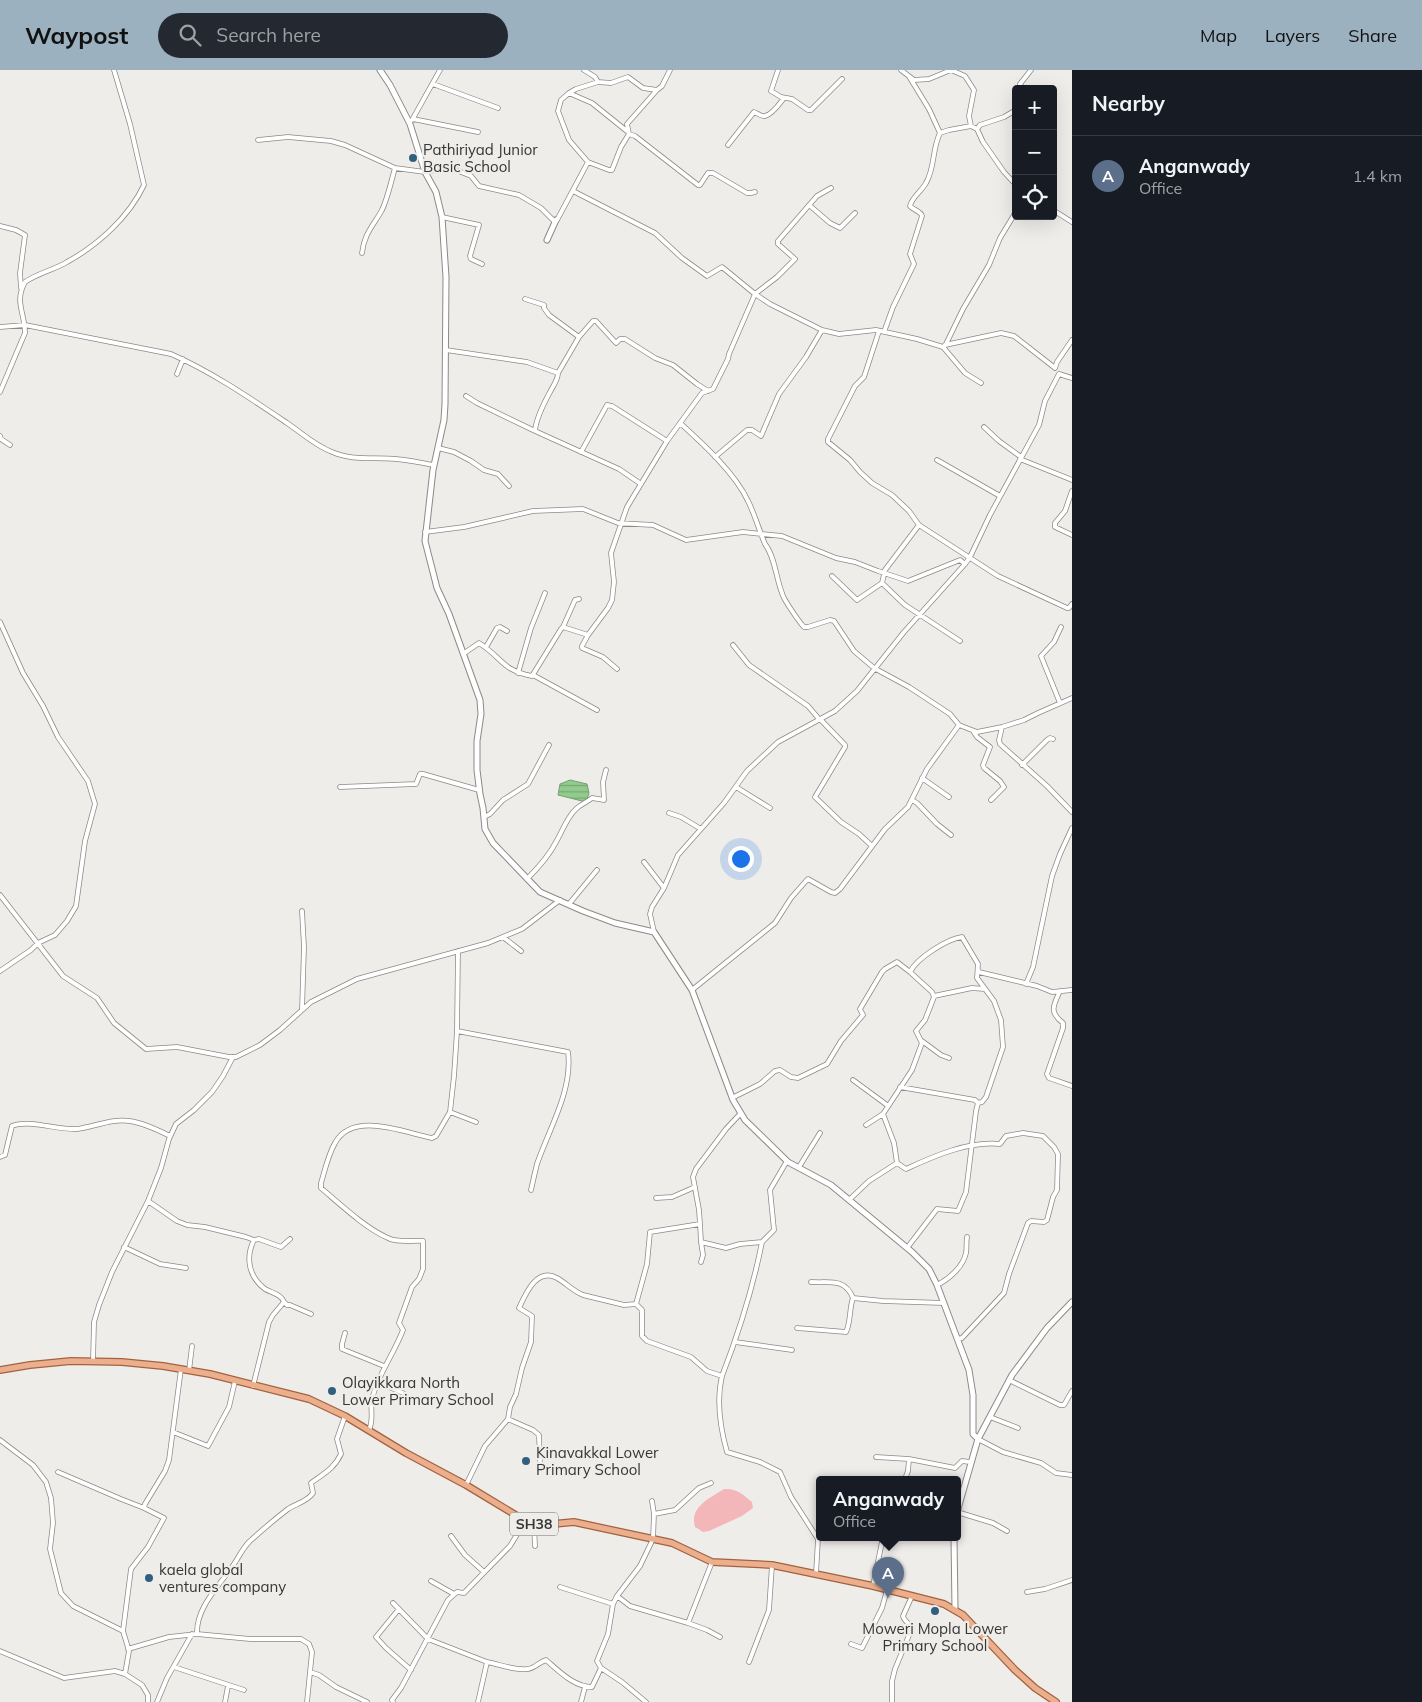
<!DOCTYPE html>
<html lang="en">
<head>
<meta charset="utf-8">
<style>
	:root { --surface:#171b24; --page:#242831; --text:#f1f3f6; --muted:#9ea1a6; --line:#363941; --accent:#9bb1c0 }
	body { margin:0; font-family:Mulish,sans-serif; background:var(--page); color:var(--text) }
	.controls { position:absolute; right:15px; top:15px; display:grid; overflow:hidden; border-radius:5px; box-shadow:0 5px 20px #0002 }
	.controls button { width:45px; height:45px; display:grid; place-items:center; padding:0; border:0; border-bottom:1px solid var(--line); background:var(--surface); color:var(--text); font:25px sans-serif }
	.you { position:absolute; left:740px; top:788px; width:18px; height:18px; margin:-12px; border:4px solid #fff; border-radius:50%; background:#1a73e8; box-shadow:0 0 0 8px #1a73e833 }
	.badge { display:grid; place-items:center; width:32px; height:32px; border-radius:50%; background:var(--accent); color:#fff; font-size:16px; font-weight:700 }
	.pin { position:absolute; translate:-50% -41px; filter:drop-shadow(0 1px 2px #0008) }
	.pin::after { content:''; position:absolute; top:26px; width:18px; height:15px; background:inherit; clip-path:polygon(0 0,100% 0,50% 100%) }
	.popup { position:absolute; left:816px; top:1406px; width:145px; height:65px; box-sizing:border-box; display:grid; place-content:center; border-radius:5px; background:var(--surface); filter:drop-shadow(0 1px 4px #0005); font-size:16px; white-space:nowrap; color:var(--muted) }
	.popup b { font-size:19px; color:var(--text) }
	.popup::after { content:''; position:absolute; left:50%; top:100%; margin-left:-10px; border:10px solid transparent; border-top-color:var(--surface) }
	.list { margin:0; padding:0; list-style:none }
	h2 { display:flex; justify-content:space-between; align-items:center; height:65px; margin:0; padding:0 20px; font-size:21px }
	h2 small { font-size:16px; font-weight:400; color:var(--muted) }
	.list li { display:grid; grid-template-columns:32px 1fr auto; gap:15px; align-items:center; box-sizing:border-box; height:80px; padding:0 20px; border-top:1px solid var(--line) }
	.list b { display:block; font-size:19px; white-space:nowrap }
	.list p { margin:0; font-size:16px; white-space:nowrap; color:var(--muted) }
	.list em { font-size:16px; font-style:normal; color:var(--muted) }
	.icon { flex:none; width:28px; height:28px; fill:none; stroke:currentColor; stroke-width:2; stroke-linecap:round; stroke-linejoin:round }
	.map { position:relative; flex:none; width:1072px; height:1632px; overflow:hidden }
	header { display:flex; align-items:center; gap:30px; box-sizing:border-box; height:70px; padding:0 25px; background:var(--accent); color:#111 }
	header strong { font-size:24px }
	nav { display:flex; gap:28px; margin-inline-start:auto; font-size:18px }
	.search { width:350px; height:45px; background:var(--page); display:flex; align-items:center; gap:12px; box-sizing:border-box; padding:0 18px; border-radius:28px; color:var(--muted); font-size:19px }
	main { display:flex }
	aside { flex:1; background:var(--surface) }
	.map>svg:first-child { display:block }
	.green { fill:#f3b7ba }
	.water { fill:url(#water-rules); stroke:#769f73 }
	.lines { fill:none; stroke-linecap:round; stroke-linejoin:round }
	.street-casing { stroke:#8c8a87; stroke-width:5.5 }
	.secondary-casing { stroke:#8c8a87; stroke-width:7 }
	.primary-casing { stroke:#a3623e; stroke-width:8 }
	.street { stroke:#fff; stroke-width:4 }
	.secondary { stroke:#fff; stroke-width:5 }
	.primary { stroke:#ebaf8e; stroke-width:5.5 }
	.poi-dot { fill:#31607f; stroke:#efedea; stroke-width:2 }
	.labels { text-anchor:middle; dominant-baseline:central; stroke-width:4.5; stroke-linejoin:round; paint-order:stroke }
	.shield { fill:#efedea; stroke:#6f6e6c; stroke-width:1 }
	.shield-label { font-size:14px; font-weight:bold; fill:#383736 }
	.poi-label { font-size:15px; fill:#383736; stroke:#efedea; text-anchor:start }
</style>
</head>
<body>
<header>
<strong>Waypost</strong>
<div class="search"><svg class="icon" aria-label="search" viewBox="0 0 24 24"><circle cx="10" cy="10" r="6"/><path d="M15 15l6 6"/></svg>Search here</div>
<nav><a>Map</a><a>Layers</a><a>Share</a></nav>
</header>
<main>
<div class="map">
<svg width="1072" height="1632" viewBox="0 0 1072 1632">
	<defs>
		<pattern id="water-rules" width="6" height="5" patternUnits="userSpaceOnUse" patternTransform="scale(1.25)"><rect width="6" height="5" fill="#91cc8d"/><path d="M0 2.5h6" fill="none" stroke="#77a674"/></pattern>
	</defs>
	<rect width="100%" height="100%" fill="#efedea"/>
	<path class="green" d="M724,1419C736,1418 743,1424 752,1432L753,1438L742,1446L709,1461L703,1462L695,1457C689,1437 710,1428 724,1419Z"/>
	<path class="water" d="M570,710L587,714L589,723L586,732L558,725L560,714Z"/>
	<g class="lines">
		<defs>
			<path id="street" d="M584,0L595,7L598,12L576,19L569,23L592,33L628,62
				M778,0L771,21L781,27L792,29L808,40H811L842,9
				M901,0L914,10L929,9L951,0L965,6L974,20L969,46L971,56L977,59L983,72L1004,102L1016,115
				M910,8L929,39L940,63L949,60L971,56
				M598,12L611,13L628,7L643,18L657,20L662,16L670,0
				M433,14L498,38
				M1023,19L1020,14L1031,0
				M413,49L478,62
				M412,50L440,0
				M977,59L980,55L1004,47L1016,40
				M629,64L635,66L698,115H700L708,103H713L747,123H751L755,122
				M258,70L288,67L331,71L345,75L395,98L425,102L444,98L456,100L471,106L479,116L519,125L541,138L554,151L557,150L588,92L569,70L558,41L561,30L569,23
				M728,75L754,42C757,43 762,47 765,46C773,44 780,33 784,28
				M588,92L609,100H612L621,77L629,64L627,54L657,20
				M573,121L655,163L682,188L707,206L722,197L755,224L770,234L822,260L839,264L876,260L917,269L943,277L965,303L981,313
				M809,135L830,153L840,158L855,143
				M1053,140L1072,152
				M442,147L479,155L470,186L471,189L482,194
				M0,156L16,160L25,165L20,203L21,218
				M362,183C364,164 373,156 382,140C388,127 391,112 395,98
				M525,229L544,235V238L549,245L579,267
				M0,257L25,255L171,284C212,302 250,328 287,353C302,363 314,375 332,382C353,391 374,387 396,389C409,390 421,393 434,395
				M879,261L864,307L855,316L828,369V372L850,390L860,402L872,413L892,425L909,441L919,455L998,506L1067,538H1069L1072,534
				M884,262L893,237L914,194L910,184L922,146C921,141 913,140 910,136C912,127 921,122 926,113C935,98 932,79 940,63
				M946,274L963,239L989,195L1000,168L1014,145L1016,138
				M945,275L1001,263L1014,266L1055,298
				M446,280L527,292L558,303C558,310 553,316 550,322C544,333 536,348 535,361L619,399L641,414
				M1055,298L1057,292L1072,270
				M558,303L579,267L593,251H596L616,273L620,269H625L655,288L673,295L697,314L708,321
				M177,304L183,289
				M0,322L25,263C25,243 14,232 25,212C38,203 54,200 67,192C98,175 129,147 144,115L130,54L114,0
				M466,326L477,333L535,361
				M680,353C703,374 735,403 748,431C755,445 759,460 765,474C775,487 776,508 782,523C783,529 800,553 804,557H808L830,550L834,551L854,581L874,598L909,617L950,644L959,655L977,662L1002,657L1024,650L1038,643L1072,628
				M984,357L999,371L1021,387
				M0,366L1,369L10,375
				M438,378L454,382L471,391L484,400L498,404L509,416
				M581,382L607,335L612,336L667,371
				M715,387L747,360H752L761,366L779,324L806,287L822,260
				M1020,389L1072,410
				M937,390L1000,426
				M1072,421L1065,441L1055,453V457L1072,465
				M425,462L464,457L533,441L583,439L618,453L653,455L686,470L743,462L782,466L836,488L855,492L878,501L908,511L960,490L965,494
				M832,506L857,530L882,513L885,500L919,455
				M882,513L905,535L960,571
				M0,552L23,603L43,636L58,667L88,711L95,734L85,771L76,836L67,851L55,865L38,873L31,880L0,901
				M563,557L575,530L579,529
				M588,565L582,576V578L603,587L617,599
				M733,575L749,595L808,636L819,649
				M486,577L497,558L500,557L507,561
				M463,584L479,573C503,588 501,600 532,606L561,559L563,557L588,565L608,538L612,530L614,512L611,483L627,437L667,371L702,323L713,319L728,289L729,284L755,224L777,207L795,189L778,174V171L817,126L831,118
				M518,603L531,558L545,523
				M533,605L597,640
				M1060,633L1041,586L1054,572L1061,557
				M820,649L845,675V677L815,727L841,752L859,764L872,776
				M1002,657L999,670L1000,674L1047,716L1072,742
				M973,661L977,667L990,677L983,695L984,698L1000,711L1004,717L991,730
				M1022,695L1047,670L1050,668L1053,669
				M922,708L949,727
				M340,717L416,714L420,704H423L479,720
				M736,717L770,738
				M912,730L917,733L937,754L951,765
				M669,743L681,747L701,759
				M484,747L490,744L503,730L528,714L549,675
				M644,792L664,818
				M527,809C538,798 549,786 556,772C562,762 567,747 576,739C580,735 587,732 592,728L604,730L603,712L606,700
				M0,825L63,906L97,928L114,953L146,979L177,977L229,987H236L260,975L280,960L311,932L357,909L488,873L522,859L560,830
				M569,834L597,800
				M302,841L304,877L302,940
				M654,862L650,844L652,837L664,818L678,785L724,733L747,701L778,672L835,641L857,621L904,562L965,494L970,487L990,445L1039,355L1045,331L1059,304L1072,308
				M503,867L521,881
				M978,900L979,902L1037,916L1052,922L1072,920
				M1026,914L1033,897L1052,806L1060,784L1072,758
				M692,920L775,853L791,828L806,811L808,809L831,822L835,823L840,819L885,759L908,737L927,699L959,655
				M1060,921C1053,936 1049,942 1063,953V958L1047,1004L1049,1008L1072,1016
				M934,926L972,918L985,919
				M457,961L568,982C573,1020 549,1059 537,1094C535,1102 533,1111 531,1120
				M922,971L941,985L949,988
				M853,1010L887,1035
				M900,1017L975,1030L978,1033
				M732,1028L760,1014L775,1001L780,1000L791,1007L798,1008L827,994L841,971L863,945L860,939L882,902L885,899L897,892L910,902
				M450,1042L476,1052
				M866,1055L883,1044
				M0,1087L5,1085L12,1056C26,1049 58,1060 77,1059C94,1057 112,1048 130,1051C144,1053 158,1060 170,1066
				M787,1091L770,1120L774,1160L762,1172L740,1174L726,1178L701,1172L700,1154L650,1162L647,1194L636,1234L642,1240V1266L647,1271L691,1287L707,1301L722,1306C716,1331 720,1357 727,1382L760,1392L780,1402L791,1427L818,1469L816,1504
				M897,1093L894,1073L883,1044L912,1000L922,973L916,961L925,950L934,927L932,922L910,902C917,888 947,869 962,867L978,894L977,908L994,931L1001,950L1003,977L986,1027L982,1032L978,1033L976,1041L966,1122L958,1141L937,1139L907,1178
				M897,1093L906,1099C934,1086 968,1071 1000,1074L1006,1066L1023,1063L1043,1066L1054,1077L1058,1084L1057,1120L1053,1127L1047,1150L1044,1152L1031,1151L1028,1153L1009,1204L1004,1223L962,1268L958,1269
				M799,1097L820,1063
				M656,1128L672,1127L695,1117
				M849,1130L869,1111L897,1093
				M148,1131L177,1151L187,1155L205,1157L246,1167L254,1170
				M700,1154L699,1140L693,1107L696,1099L726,1059L740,1044
				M701,1172L703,1185L701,1192
				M124,1177L160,1194L186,1198
				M937,1215C949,1209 963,1197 966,1183C967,1178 966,1172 967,1167
				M853,1228L883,1231L944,1233
				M284,1232L287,1235H290L311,1244
				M797,1258L846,1262C851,1252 849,1239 853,1228C845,1208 830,1213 811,1212
				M345,1263L342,1274V1279L384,1296
				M735,1272L792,1280
				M93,1291L94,1252L99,1235L112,1202L148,1131L161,1098L169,1069L176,1054L194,1040L212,1022L223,1006L233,987
				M189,1301L192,1276
				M722,1306C739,1262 753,1218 762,1172
				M1009,1310L1060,1335H1064L1072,1321
				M378,1312L403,1323
				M253,1316L269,1252L273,1245L284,1232C281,1224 272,1223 265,1219C249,1207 245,1188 254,1170L259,1169L281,1177L290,1169
				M990,1347L1018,1358
				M508,1349L533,1360L539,1365L540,1393
				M369,1360C374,1350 370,1340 372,1329C378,1304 394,1284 403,1260L399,1253L412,1217L419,1209L423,1199V1171C413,1170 397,1173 388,1168C365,1158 340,1134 321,1118V1113C325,1100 328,1085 335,1073C353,1040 405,1063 432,1068L436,1066L450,1042L454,1006L457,961L458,881
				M173,1362L208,1376L229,1337L235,1311
				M978,1369L1003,1382L1041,1393L1056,1403L1072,1405
				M0,1370L33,1395L46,1412L51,1428L53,1453L50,1479L61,1523L73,1536L123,1561L129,1581L125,1604
				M876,1387L909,1389
				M58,1402L121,1429L144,1438
				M905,1409L908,1401L909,1389L955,1398L962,1391L970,1392
				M466,1415L485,1376L508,1349L510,1337L516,1324L522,1298L531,1272L532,1246L519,1238C526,1223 537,1197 557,1208C566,1213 573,1221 583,1225L624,1235L636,1234
				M957,1442L993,1453L1007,1461
				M654,1444L675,1440L699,1418L711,1413
				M534,1454L535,1476
				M451,1466L465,1485L484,1502
				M431,1511L454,1524
				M873,1516L883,1467
				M560,1517L613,1534
				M1027,1522L1045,1519L1072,1510
				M617,1526L630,1536L688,1553L712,1492
				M393,1533L428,1569L487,1592
				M399,1539L376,1567L386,1578L411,1600
				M688,1553L707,1560L720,1567
				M123,1561L131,1499L148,1477L164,1448L144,1438L145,1434L165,1401L169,1390L181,1299
				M197,1564C196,1538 218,1517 232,1497C238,1489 242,1479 249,1472C261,1461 275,1449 288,1439C296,1434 308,1431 313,1423L311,1413C323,1404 334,1399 341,1384L337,1369L345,1346
				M851,1574L862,1578L882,1538L887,1520
				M128,1579L169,1567L197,1564L250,1569H301L309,1574L312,1582L307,1632
				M0,1581L64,1608L115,1601L125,1604L142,1615L148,1625V1632
				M749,1592L769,1540L772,1495
				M174,1597L244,1620
				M310,1602L319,1605L336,1617L367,1632
				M157,1632L167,1608L192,1564
				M225,1632L228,1616
				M393,1632L392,1630L401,1618L448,1530L457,1522L464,1523L510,1476L526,1450
				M478,1632L487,1592C499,1594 515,1601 528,1599C535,1598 539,1592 546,1590C559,1601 574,1617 592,1617L601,1598
				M581,1632L585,1617
				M646,1632L622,1612L601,1598L597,1591L608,1564L613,1534L617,1526L640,1496L653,1469L654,1444L652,1431
				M892,1632V1611L895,1599L912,1558C910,1553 904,1552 903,1546L912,1526"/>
			<path id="secondary" d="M380,0L390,15L410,54L425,102L436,122L442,147L446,207L445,334L444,350L433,400L425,471L437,518L449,544L480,630L481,644L477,671V700L480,724L483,738L485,759L493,773L540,822L583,841L615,853L654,862L692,920L733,1030L745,1050L788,1092L831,1115L912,1182L929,1199L937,1215L969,1300L973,1325V1364L978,1369
				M547,170L556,150
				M957,1442L978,1369L1012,1305L1047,1258L1072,1232
				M954,1467L955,1539"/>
			<path id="primary" d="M0,1300L30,1295L71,1291L122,1292L163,1296L210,1304L309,1329L345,1346L406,1383L466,1415L519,1447L534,1454L542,1455L574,1452L672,1473L712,1492L772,1495L873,1516L944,1534L963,1545L1015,1600L1035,1618L1056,1632"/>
		</defs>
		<use href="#street" class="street-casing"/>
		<use href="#secondary" class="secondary-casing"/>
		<use href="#primary" class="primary-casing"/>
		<use href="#street" class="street"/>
		<use href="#secondary" class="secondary"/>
		<use href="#primary" class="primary"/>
	</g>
	<g class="poi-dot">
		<circle cx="413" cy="88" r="5"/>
		<circle cx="332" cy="1321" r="5"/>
		<circle cx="526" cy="1391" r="5"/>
		<circle cx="149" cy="1508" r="5"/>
		<circle cx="935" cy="1541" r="5"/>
	</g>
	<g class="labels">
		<rect class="shield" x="510" y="1442.5" width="48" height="23" rx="4"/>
		<g class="shield-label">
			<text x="534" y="1454">SH38</text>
		</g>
		<g class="poi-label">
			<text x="423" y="79">Pathiriyad Junior<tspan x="423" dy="17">Basic School</tspan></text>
			<text x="342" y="1312">Olayikkara North<tspan x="342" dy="17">Lower Primary School</tspan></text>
			<text x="536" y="1382">Kinavakkal Lower<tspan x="536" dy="17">Primary School</tspan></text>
			<text x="159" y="1499">kaela global<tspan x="159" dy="17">ventures company</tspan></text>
			<text x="935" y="1558" text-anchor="middle">Moweri Mopla Lower<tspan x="935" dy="17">Primary School</tspan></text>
		</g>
	</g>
</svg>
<div class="controls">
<button>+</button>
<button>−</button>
<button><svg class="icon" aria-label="locate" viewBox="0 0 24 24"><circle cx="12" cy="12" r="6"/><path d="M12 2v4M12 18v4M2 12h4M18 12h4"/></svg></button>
</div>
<div class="you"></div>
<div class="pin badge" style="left:888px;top:1528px;background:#5c6f8a">A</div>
<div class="popup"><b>Anganwady</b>Office</div>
</div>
<aside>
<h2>Nearby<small></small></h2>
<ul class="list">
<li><span class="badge" style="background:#5c6f8a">A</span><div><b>Anganwady</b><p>Office</p></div><em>1.4 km</em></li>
</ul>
</aside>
</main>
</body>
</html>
